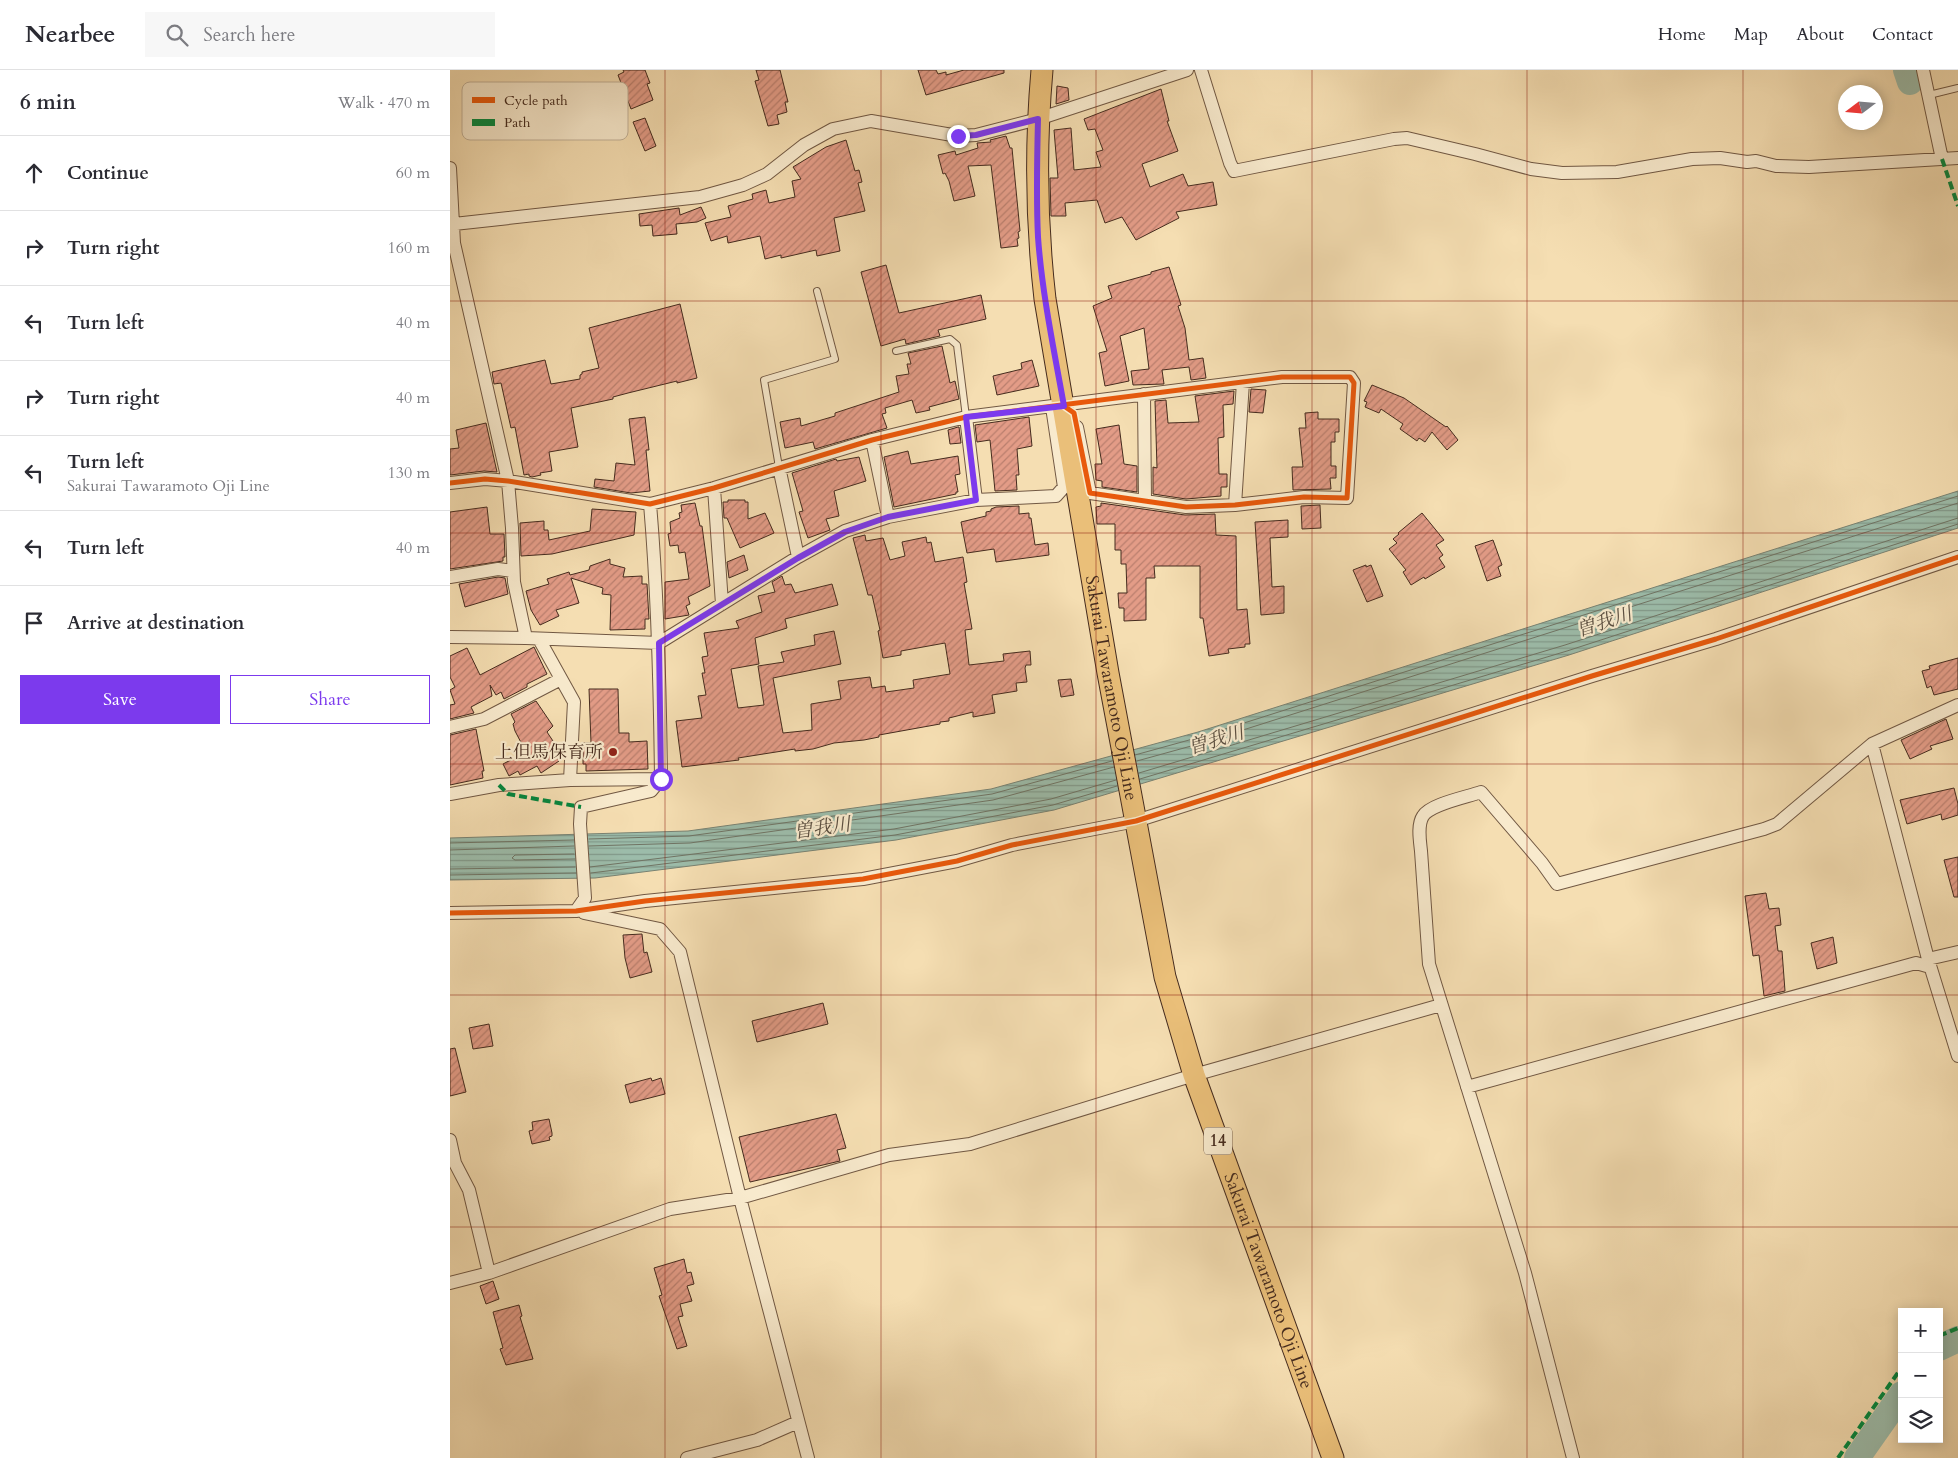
<!DOCTYPE html>
<html lang="en">
<head>
<meta charset="utf-8">
<style>
	:root { --surface:#fff; --page:#f7f7f7; --text:#2b2b33; --muted:#7c7c81; --line:#e1e1e2; --accent:#7c3aed }
	body { margin:0; font-family:Cardo,"Noto Serif JP",serif; background:var(--page); color:var(--text) }
	.controls { position:absolute; right:15px; bottom:15px; display:grid; overflow:hidden; border-radius:0px; box-shadow:0 2px 12px #0003 }
	.controls button { width:45px; height:45px; display:grid; place-items:center; padding:0; border:0; border-bottom:1px solid var(--line); background:var(--surface); color:var(--text); font:25px sans-serif }
	.compass { position:absolute; left:1388px; top:15px; width:45px; height:45px; border-radius:50%; background:var(--surface); box-shadow:0 2px 12px #0003; rotate:254deg }
	.stop { position:absolute; width:15px; height:15px; margin:-11px; border:4px solid #7c3aed; border-radius:50%; background:#fff }
	.stop.end { background:#7c3aed; border-color:#fff; box-shadow:0 1px 5px #0008 }
	.list { margin:0; padding:0; list-style:none }
	h2 { display:flex; justify-content:space-between; align-items:center; height:65px; margin:0; padding:0 20px; font-size:21px }
	h2 small { font-size:16px; font-weight:400; color:var(--muted) }
	.list li { display:grid; grid-template-columns:32px 1fr auto; gap:15px; align-items:center; box-sizing:border-box; height:75px; padding:0 20px; border-top:1px solid var(--line) }
	.list b { display:block; font-size:19px; white-space:nowrap }
	.list p { margin:0; font-size:16px; white-space:nowrap; color:var(--muted) }
	.list em { font-size:16px; font-style:normal; color:var(--muted) }
	.actions { display:flex; gap:10px; padding:15px 20px }
	.actions a { flex:1; padding:11px 0; border:1px solid var(--accent); border-radius:0px; text-align:center; font-size:18px; color:var(--accent) }
	.actions .main { background:var(--accent); color:#fff }
	.icon { flex:none; width:28px; height:28px; fill:none; stroke:currentColor; stroke-width:2; stroke-linecap:round; stroke-linejoin:round }
	.map { position:relative; flex:none; width:1508px; height:1388px; overflow:hidden }
	header { display:flex; align-items:center; gap:30px; box-sizing:border-box; height:70px; padding:0 25px; background:var(--surface); border-bottom:1px solid var(--line) }
	header strong { font-size:24px }
	nav { display:flex; gap:28px; margin-inline-start:auto; font-size:18px }
	.search { width:350px; height:45px; background:var(--page); display:flex; align-items:center; gap:12px; box-sizing:border-box; padding:0 18px; border-radius:0px; color:var(--muted); font-size:19px }
	main { display:flex }
	aside { flex:1; background:var(--surface) }
	.map>svg:first-child { display:block }
	.water { fill:url(#water-rules); stroke:#798272 }
	.lines { fill:none; stroke-linecap:round; stroke-linejoin:round }
	.shore { stroke:#707464; stroke-width:1 }
	.river { stroke:#9cbcaa; stroke-width:26 }
	.building { fill:url(#building-hatch); stroke:#452b1e }
	.service-casing { stroke:#715843; stroke-width:8 }
	.minor-casing { stroke:#715843; stroke-width:14 }
	.primary-casing { stroke:#452b1e; stroke-width:23 }
	.service { stroke:#f8eacd; stroke-width:6 }
	.minor { stroke:#f8eacd; stroke-width:12 }
	.primary { stroke:#eabf79; stroke-width:21 }
	.quiet { stroke:#00873e; stroke-width:4; stroke-dasharray:8 4; stroke-linecap:butt }
	.cycleway-casing { stroke:#f8eacd; stroke-width:8 }
	.cycleway { stroke:#e8590c; stroke-width:5 }
	.route { stroke:#7c3aed; stroke-width:6 }
	.grid { fill:none; stroke:#8f2418; stroke-width:1; stroke-opacity:0.55 }
	.poi-dot { fill:#8f2418; stroke:#f8eacd; stroke-width:2 }
	.labels { text-anchor:middle; dominant-baseline:central; stroke-width:4.5; stroke-linejoin:round; paint-order:stroke }
	.shield { fill:#f8eacd; stroke:#7b6452; stroke-width:1 }
	.shield-label { font-size:16px; font-weight:bold; fill:#452b1e }
	.street-label { font-size:18px; fill:#452b1e; stroke:#f8eacd }
	.poi-label { font-size:18px; fill:#452b1e; stroke:#f8eacd; text-anchor:end }
	.water-label { font-size:19px; font-style:italic; fill:#5b4f41; stroke:#f8eacd }
	.key { fill:#f8eacd; stroke:#c2b198; stroke-width:1 }
	.key-label { font-size:14px; fill:#452b1e }
</style>
</head>
<body>
<header>
<strong>Nearbee</strong>
<div class="search"><svg class="icon" aria-label="search" viewBox="0 0 24 24"><circle cx="10" cy="10" r="6"/><path d="M15 15l6 6"/></svg>Search here</div>
<nav><a>Home</a><a>Map</a><a>About</a><a>Contact</a></nav>
</header>
<main>
<aside>
<h2>6 min<small>Walk · 470 m</small></h2>
<ul class="list">
<li><svg class="icon" aria-label="ahead" viewBox="0 0 24 24"><path d="M12 20V5M6 11l6-6 6 6"/></svg><div><b>Continue</b></div><em>60 m</em></li>
<li><svg class="icon" aria-label="right" viewBox="0 0 24 24"><path d="M7 20v-9h11M14 6l5 5-5 5"/></svg><div><b>Turn right</b></div><em>160 m</em></li>
<li><svg class="icon" aria-label="left" viewBox="0 0 24 24"><path d="M17 20v-9H6M10 6l-5 5 5 5"/></svg><div><b>Turn left</b></div><em>40 m</em></li>
<li><svg class="icon" aria-label="right" viewBox="0 0 24 24"><path d="M7 20v-9h11M14 6l5 5-5 5"/></svg><div><b>Turn right</b></div><em>40 m</em></li>
<li><svg class="icon" aria-label="left" viewBox="0 0 24 24"><path d="M17 20v-9H6M10 6l-5 5 5 5"/></svg><div><b>Turn left</b><p>Sakurai Tawaramoto Oji Line</p></div><em>130 m</em></li>
<li><svg class="icon" aria-label="left" viewBox="0 0 24 24"><path d="M17 20v-9H6M10 6l-5 5 5 5"/></svg><div><b>Turn left</b></div><em>40 m</em></li>
<li><svg class="icon" aria-label="arrive" viewBox="0 0 24 24"><path d="M6 21V4h12l-3 4 3 4H6"/></svg><div><b>Arrive at destination</b></div></li>
</ul>
<div class="actions"><a class="main">Save</a><a>Share</a></div>
</aside>
<div class="map">
<svg width="1508" height="1388" viewBox="0 0 1508 1388">
	<defs>
		<pattern id="water-rules" width="6" height="5" patternUnits="userSpaceOnUse" patternTransform="scale(1.25)"><rect width="6" height="5" fill="#9cbcaa"/><path d="M0 2.5h6" fill="none" stroke="#81998a"/></pattern>
		<pattern id="building-hatch" width="6" height="6" patternUnits="userSpaceOnUse" patternTransform="scale(1.25)"><rect width="6" height="6" fill="#e39c87"/><path d="M-1 1l2-2M0 6l6-6M5 7l2-2" fill="none" stroke="#ba7f6e"/></pattern>
	</defs>
	<rect width="100%" height="100%" fill="#f5deb2"/>
	<filter id="stains"><feTurbulence type="fractalNoise" baseFrequency=".004" numOctaves="4"/><feColorMatrix values="0 0 0 0 .2 0 0 0 0 .09 0 0 0 0 .02 0 0 0 .5 -.17"/></filter>
	<radialGradient id="worn" r=".72"><stop offset=".6" stop-color="#630" stop-opacity="0"/><stop offset="1" stop-color="#630" stop-opacity=".3"/></radialGradient>
	<path class="water" d="M1508,421V458L1119,585L604,740L446,770L145,808L0,810V768L238,761L541,719L748,662Z"/>
	<g class="lines">
		<path class="shore" d="M685,685L750,667L1508,426
			M687,691L752,673L1508,433
			M689,703L1115,575L1508,448
			M690,709L1117,581L1508,454
			M139,769L239,766L542,724L662,691
			M0,773L124,770
			M139,776L240,773L543,730L664,697
			M0,780L124,776
			M124,784L65,785L62,788L65,790L125,789
			M140,797L444,759L601,729L666,710
			M0,799L125,797
			M141,803L445,765L603,735L667,716
			M0,805L126,803"/>
		<path class="river" d="M1456,0L1460,12
			M1489,1278L1508,1269
			M1407,1388L1452,1324"/>
	</g>
	<path class="building" d="M173,0H195L200,13L197,14L203,30L181,39L168,5L174,2Z
		M306,0H330L338,32H335L337,42L327,45L329,54L318,56L305,11L309,10Z
		M468,0H486L488,4L496,2V5L514,0H554V3L476,25Z
		M607,16L618,18L619,30L606,34Z
		M711,19L719,51H717L728,81L692,94L700,117L733,104L738,116L763,112L767,135L726,142L729,148L686,170L672,147L655,153L647,130L615,133L616,146H601L600,108H608L604,60L621,58L624,100L651,97L646,82L653,80L645,59L638,60L634,49Z
		M195,48L206,76L195,81L183,52Z
		M556,66L560,78H562L570,161L568,162L569,168L567,169L568,176L551,178L541,95L518,96L525,126L504,131L499,111L495,103L493,104L488,85L505,81L506,85L528,78L527,73L541,72L540,70Z
		M396,70L405,101L409,100L412,112L408,113L415,141L384,148L390,181L367,186L366,180L331,188V185L315,189L310,166L278,173L277,166L261,171L255,153L281,147L278,136L303,129L302,124L316,120L319,133L345,127L342,111L351,109L343,97L376,77Z
		M251,137L256,148L247,152L226,154L227,164L203,166L202,155L190,156L189,144L229,138L230,145Z
		M436,195L449,243L531,225L536,249L488,260L490,266L456,274L455,269L431,276L411,202Z
		M719,197L731,235L728,236L735,258L739,290L753,288L756,308L741,310L739,297L712,300L714,314L683,315L681,301L699,299L694,258L670,266L679,311L655,316L649,283L657,281L643,236L662,228L658,216L701,204V202Z
		M230,234L247,308L227,313V311L178,323L163,327V329L121,338L128,377L99,382L102,401L90,403L91,405L82,407L79,406V404L74,405L65,357L61,358L51,313L44,314L42,302L95,290L101,314L130,309V305L132,304V302L149,298L139,258Z
		M492,276L500,313L505,311L509,329L479,337L480,340L466,343L462,330L435,338L436,343L432,344L437,358L365,379L363,372L335,378L330,352L350,348L351,356L385,346V343L449,322L446,306L459,304L457,294H461L458,283Z
		M582,290L589,316L547,325L543,306L572,299L571,293Z
		M922,315L954,328L996,357L997,356L1008,370L997,380L982,362L975,372L969,368L967,371L950,359L953,354L931,339L929,343L915,337L917,332L914,331Z
		M801,319L816,320L813,343L799,342Z
		M784,321L783,334L773,335L774,367L768,368L769,404H777V417H771V426L736,429L703,424V397L707,398L705,331L716,330L718,353L749,352L745,326Z
		M868,342V349H889V362H885V372H881V396H886V408H880L881,419L843,420L842,397H853L849,358H856L855,343Z
		M195,347L199,380H196L200,421L181,423L144,417L145,409L164,411L166,393L185,395L179,349Z
		M579,347L582,376L567,379L569,405H566L567,420L545,421L540,370L527,372L525,355Z
		M36,353L47,402L34,401L0,405V379L9,378L6,360Z
		M669,355L674,394L687,396V422L652,417V411L646,410L645,394H652L646,359Z
		M508,357H509L511,373L500,374L498,360Z
		M458,381L461,394L508,386L510,404L505,405L508,422H506V424L444,437L434,387Z
		M409,387L416,411L384,421L389,446L376,449L380,460L358,468L349,442L353,441L342,403L386,389L387,391Z
		M278,430H295V432H298V449L315,443L324,463L290,478L277,448H274L273,432H278Z
		M245,433L250,456H252L260,516L238,527L240,534L236,536L239,545L215,549V512L239,509L235,482L229,483L228,475L220,476L218,464L221,463L220,452L230,448L229,443L232,442L231,435Z
		M651,433L735,445L765,444L766,465L786,466L787,540L797,539L800,574H795V577L778,579L779,583L759,586L753,548H750V496H704L705,508H696V550L674,551V538H669L668,523H677L676,494H671V480H665V454H647L646,437L651,436Z
		M870,435L871,458L852,459L851,436Z
		M569,436V444L579,443V448H581L585,475L598,473L599,485L546,492L544,479L517,483L511,452L536,446V442L541,441V439L546,437Z
		M37,437L40,464H54L55,487H53V491L0,499V442Z
		M142,439L186,442L184,465L102,484L71,486L70,453L94,451V460H98L99,470L140,461Z
		M972,443L994,470L986,475L993,485L989,488L995,497L975,509L974,507L961,515L953,502L956,500L939,479L947,473L943,469L949,464L948,463Z
		M838,450V467L820,468L822,517L834,516V543L811,545L805,452Z
		M415,465L416,471L433,468L440,490L455,486L452,472L476,467L477,473L481,472L485,492L513,487L517,512L514,513L522,559L515,560L519,595L554,591L553,584L580,581L581,595H576L575,598L577,612L566,613L567,621L542,625L545,643L523,647V642L499,648V651L490,652V654L429,665V667L414,670L384,673L363,679L345,681V679L288,688L289,690L232,697L226,651L252,648L248,626L256,625L252,603H255L252,587L258,586L254,563L289,558L286,551L312,542L308,526L325,522L322,512L332,506L335,515L341,514L345,523L382,514L388,535L335,549L337,558L305,568L309,594L281,599L288,638L314,635L308,596L334,592L331,582L365,575L364,565L384,561L391,594L323,608L333,663L362,660L361,634L391,629L388,611L420,607L422,618L435,616L436,622L464,618L463,610L500,604L495,573L451,581V585L433,588L428,561L430,560L422,525H418L403,468Z
		M1043,470L1052,495L1048,497L1051,506L1037,511L1025,476Z
		M294,485L298,500L279,508L277,492Z
		M160,489V494L175,498L173,507L192,506V514H197L199,549H195V559L160,560L161,525L152,524L153,518L121,508L129,533L106,540L109,546L90,555L81,540L76,521L99,514L97,509L119,502L120,505L139,500L140,496Z
		M916,495V497L921,495L933,526L917,532L903,500Z
		M48,507L55,508L58,524L15,537L9,514Z
		M84,577L97,604L77,614V617L54,629L51,622L46,625L40,615L42,626L21,637L24,643L0,649V635L5,634L0,620L5,617L0,607V586L17,578L30,605Z
		M1508,588V619L1484,625L1481,616L1477,618L1472,601L1480,599L1479,596Z
		M621,609L624,625L611,627L608,610Z
		M139,619H168L169,663H179V672L197,671L198,699L136,701V694H133V673H141Z
		M86,631L103,656L97,662L107,677L102,680L109,691L91,703L87,696L70,705L68,701L59,706L53,694L76,682L65,661L63,654L65,652L61,644Z
		M1496,649L1503,669L1480,676L1482,679L1460,689L1451,670Z
		M26,659L34,701H32L33,708L0,715V665Z
		M1504,718L1508,734V745L1492,750L1491,744L1488,745L1457,754L1450,730Z
		M1508,787V827H1504L1494,790Z
		M1316,823L1319,839L1329,838L1331,855L1325,856L1328,881H1332L1335,921L1314,926L1309,885L1303,886L1295,826Z
		M192,864L194,883L197,882L202,902L180,908L175,888L173,865Z
		M1383,867L1387,893L1367,899L1361,873Z
		M373,933L378,954L307,972L302,951Z
		M39,954L43,976L23,979L19,958Z
		M5,978L16,1022L0,1026V979Z
		M201,1008L202,1011L211,1008L215,1024L180,1033L175,1015Z
		M386,1044L396,1078L387,1080L390,1091L300,1112L289,1067Z
		M99,1049L102,1063V1066L99,1067L100,1070L82,1074L79,1061L83,1060L82,1052Z
		M234,1189L237,1203L241,1202L244,1214L237,1216L242,1231L230,1234L233,1246L228,1247L237,1276L227,1279L209,1226L212,1225L204,1198Z
		M43,1211L49,1229L36,1234L30,1216Z
		M69,1235L72,1246L70,1247L83,1289L56,1295L50,1279L53,1278L43,1242Z"/>
	<g class="lines">
		<defs>
			<path id="service" d="M1479,25L1508,18
				M446,281L500,269L507,275L516,347
				M329,397L314,310L385,289L367,221"/>
			<path id="minor" d="M751,0L780,93L784,101L944,69L957,68L1025,84L1081,99L1112,103L1167,102L1242,89L1270,88L1297,92L1306,91L1326,96L1359,97L1508,88
				M1473,0L1492,89
				M0,98L4,173L58,411L62,458L64,512L76,568
				M4,154L250,127L293,115L317,104L354,75L383,59L421,51L508,66L526,65L588,49L737,0
				M694,324L695,431
				M516,347L526,430
				M422,370L438,447
				M329,397L348,487
				M0,413L35,409L58,411L200,434L264,418L422,370L516,347L832,307H900L904,313L897,428L854,427L785,435L736,437L640,423L627,357
				M264,418L272,534
				M785,435L793,312
				M0,507L48,499L63,501
				M0,567L76,568L209,573L348,487L395,461L438,447L526,430L606,426L614,417L602,337
				M0,657L34,649L111,609
				M1422,674L1478,889L1508,986
				M120,710L211,709
				M0,724L49,715L120,710L124,632L89,569
				M126,841L135,828L130,754L131,737L201,721L211,709C210,617 208,526 200,434
				M0,843L126,841L195,831L413,809L507,791L562,775L686,751L1142,606L1266,569L1508,487
				M134,843L210,859L230,882L290,1128L358,1388
				M1478,889L1508,882
				M1017,1017L1466,893L1480,897
				M0,1070L5,1093L19,1120L39,1203
				M0,1213L39,1203L220,1139L290,1128L439,1085L520,1074L744,1005L991,935
				M237,1388L307,1370L348,1352
				M1123,1388L1075,1203L979,894L971,781C970,771 967,755 973,746C980,734 1017,727 1031,722L1092,793L1107,814L1314,759L1327,754L1422,674L1508,635"/>
			<g id="primary">
				<path id="s1" d="M592,0C585,79 586,150 595,229L658,603L715,907L744,1005L883,1388"/>
			</g>
		</defs>
		<use href="#service" class="service-casing"/>
		<use href="#minor" class="minor-casing"/>
		<use href="#primary" class="primary-casing"/>
		<use href="#service" class="service"/>
		<use href="#minor" class="minor"/>
		<use href="#primary" class="primary"/>
		<path class="quiet" d="M1492,89L1508,136
			M49,715L58,724L131,737
			M1489,1266L1508,1258
			M1388,1388L1452,1297"/>
		<defs>
			<path id="cycleway" d="M0,413L35,409L58,411L200,434L264,418L422,370L516,347L832,307H900L904,313L897,428L854,427L785,435L736,437L640,423L624,343L614,336
				M0,843L126,841L195,831L413,809L507,791L562,775L686,751L1142,606L1266,569L1508,487"/>
		</defs>
		<use href="#cycleway" class="cycleway-casing"/>
		<use href="#cycleway" class="cycleway"/>
	</g>
	<g class="lines">
		<path class="route" d="M211,709L209,573L348,488L395,462L438,447L526,430L516,347L614,336C604,280 592,223 588,167C586,127 587,88 588,49L526,65L508,66"/>
	</g>
	<path class="grid" d="M215,0V1388M431,0V1388M646,0V1388M862,0V1388M1077,0V1388M1293,0V1388M0,231H1508M0,463H1508M0,694H1508M0,925H1508M0,1157H1508"/>
	<circle class="poi-dot" cx="163" cy="682" r="5"/>
	<g class="labels">
		<rect class="shield" x="754" y="1057.5" width="28" height="27" rx="4"/>
		<g class="shield-label">
			<text x="768" y="1071">14</text>
		</g>
		<g class="street-label">
			<text stroke="none"><textPath href="#s1" startOffset="624">Sakurai Tawaramoto Oji Line</textPath></text>
			<text stroke="none"><textPath href="#s1" startOffset="1239">Sakurai Tawaramoto Oji Line</textPath></text>
		</g>
		<g class="poi-label">
			<text x="153" y="682">上但馬保育所</text>
		</g>
		<g class="water-label">
			<text transform="translate(1154 552) rotate(-18)">曽我川</text>
			<text transform="translate(766 670) rotate(-17)">曽我川</text>
			<text transform="translate(372 758) rotate(-8)">曽我川</text>
		</g>
	</g>
	<rect x="12" y="12" width="166" height="58" rx="8" class="key"/>
	<rect x="22" y="27" width="23" height="6" fill="#e8590c"/>
	<rect x="22" y="49" width="23" height="7" fill="#00873e"/>
	<g class="key-label">
		<text x="54" y="35">Cycle path</text>
		<text x="54" y="57">Path</text>
	</g>
	<rect width="100%" height="100%" filter="url(#stains)"/>
	<rect width="100%" height="100%" fill="url(#worn)"/>
</svg>
<div class="controls">
<button>+</button>
<button>−</button>
<button><svg class="icon" aria-label="layers" viewBox="0 0 24 24"><path d="M12 4l9 5-9 5-9-5zM3 14l9 5 9-5"/></svg></button>
</div>
<svg class="compass" viewBox="-18 -18 36 36"><path d="M0-13l5 13h-10z" fill="#e53935"/><path d="M0 13l5-13h-10z" fill="#7c7c81"/></svg>
<div class="stop" style="left:211px;top:709px"></div>
<div class="stop end" style="left:508px;top:66px"></div>
</div>
</main>
</body>
</html>
